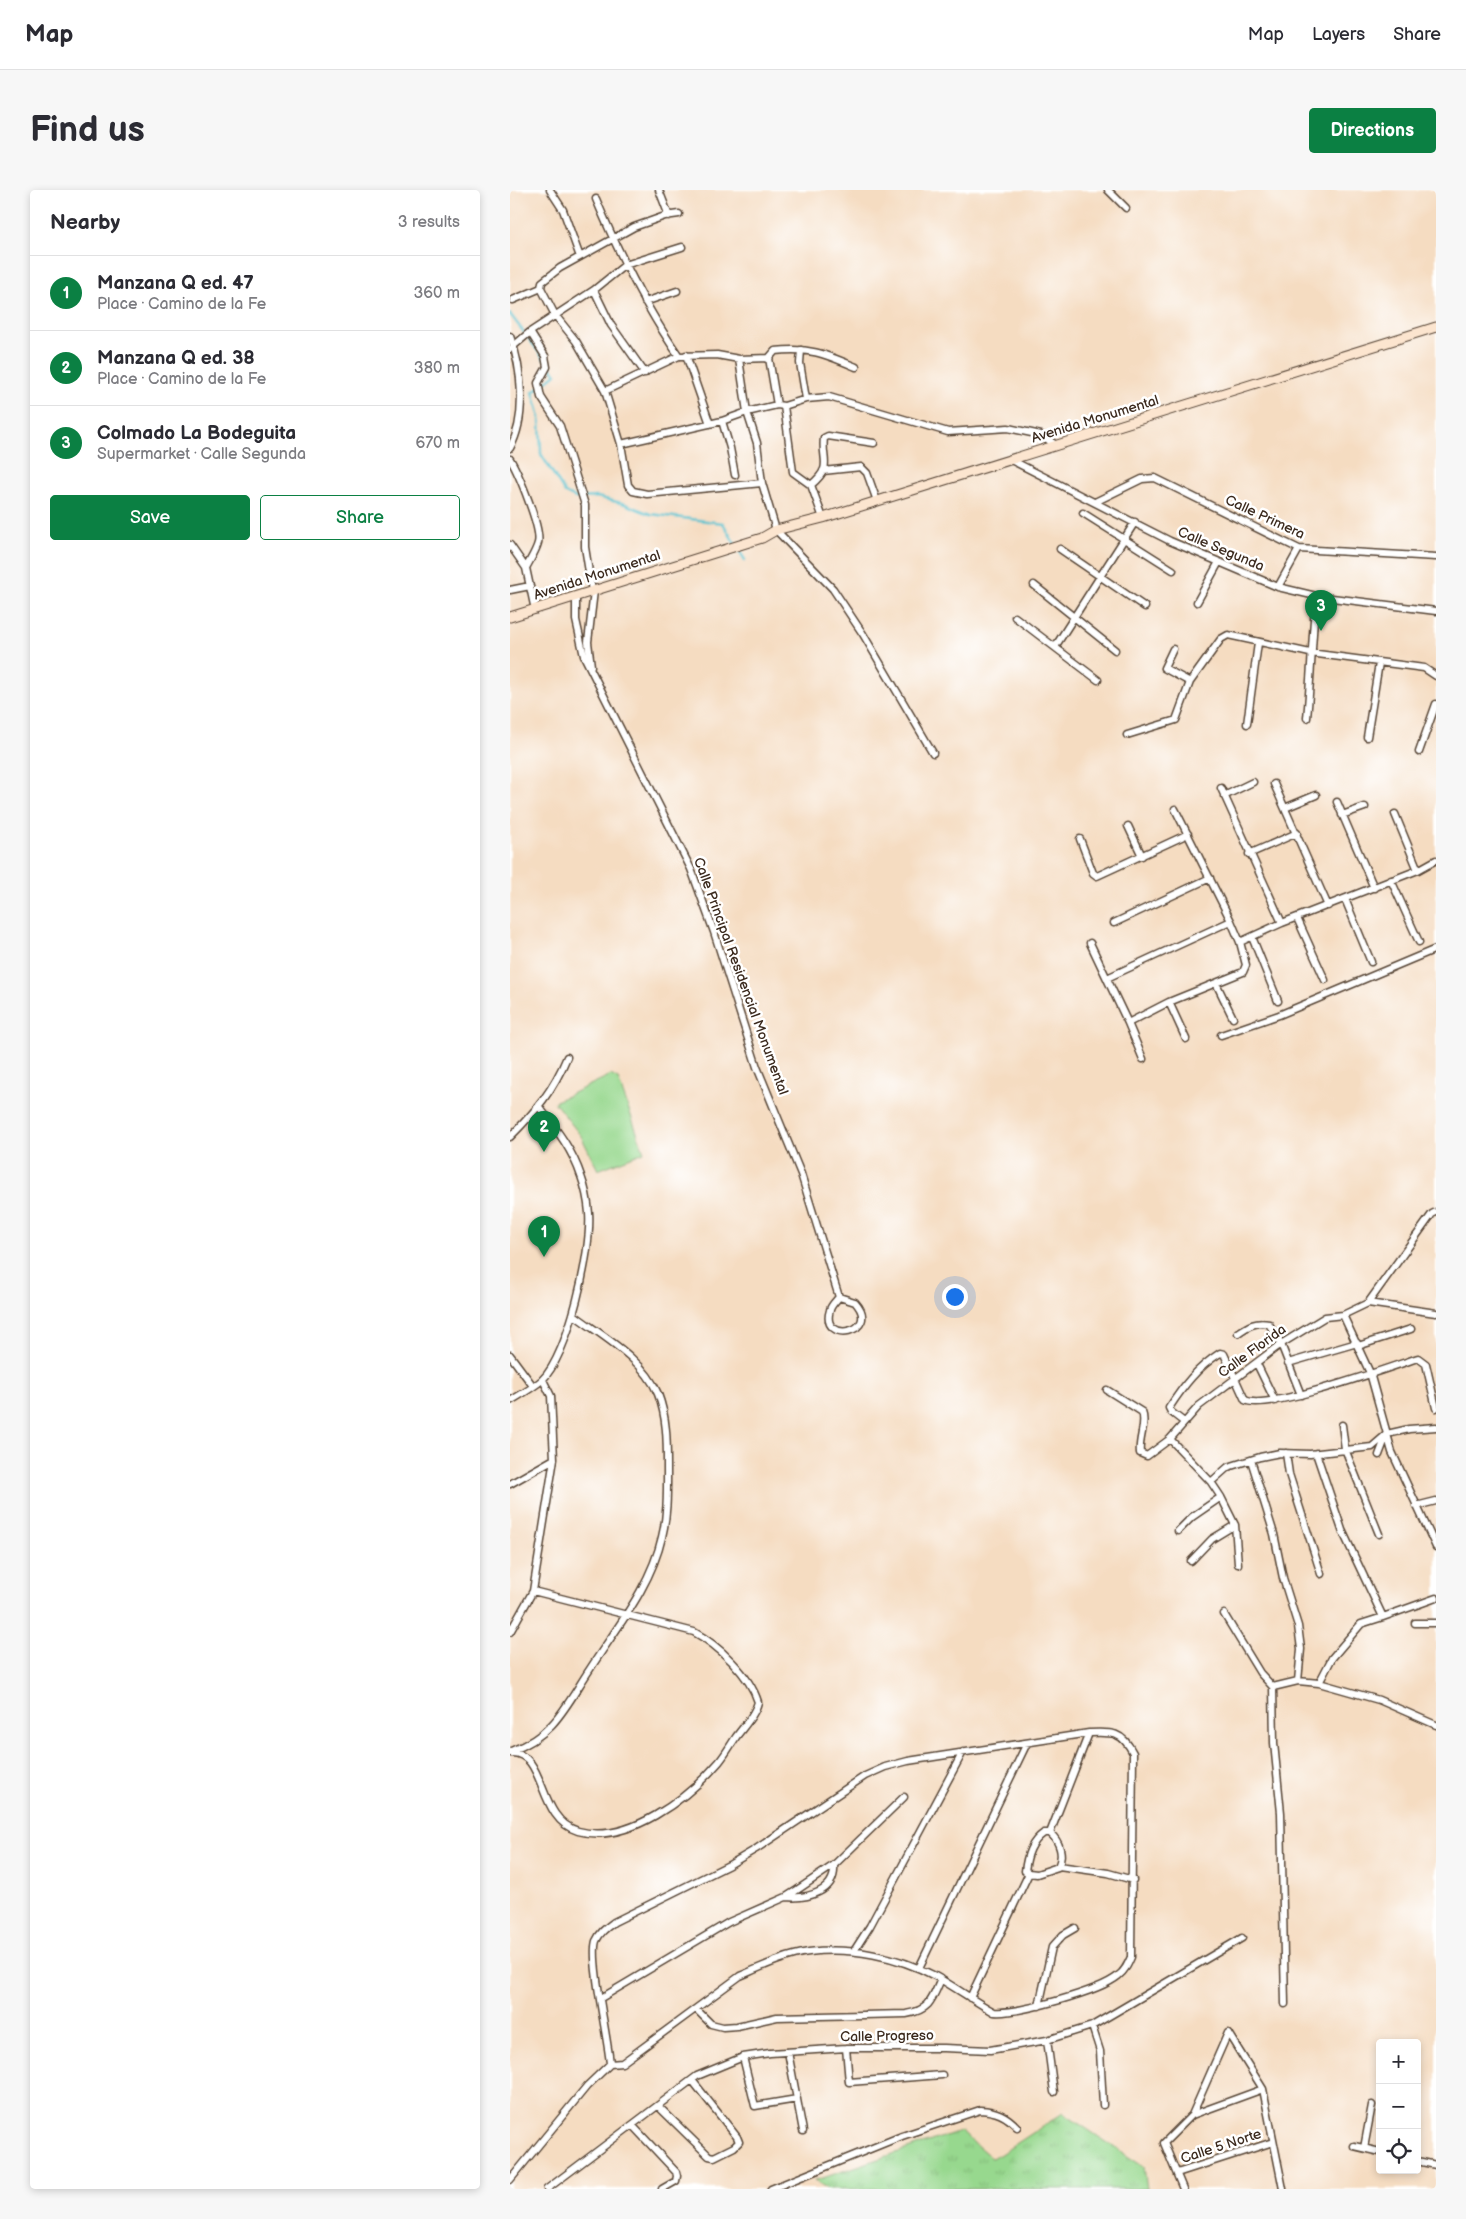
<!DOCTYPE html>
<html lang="en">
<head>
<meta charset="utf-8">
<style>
	:root { --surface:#fff; --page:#f7f7f7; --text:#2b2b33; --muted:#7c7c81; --line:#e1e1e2; --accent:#0b8043 }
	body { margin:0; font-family:"Balsamiq Sans",sans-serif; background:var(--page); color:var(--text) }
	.controls { position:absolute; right:15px; bottom:15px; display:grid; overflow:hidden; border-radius:5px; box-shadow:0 2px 8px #0003 }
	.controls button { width:45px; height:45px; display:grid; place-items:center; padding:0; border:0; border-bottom:1px solid var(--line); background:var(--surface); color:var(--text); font:25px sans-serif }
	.you { position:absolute; left:444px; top:1106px; width:18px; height:18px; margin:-12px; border:4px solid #fff; border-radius:50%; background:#1a73e8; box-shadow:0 0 0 8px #1a73e833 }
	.badge { display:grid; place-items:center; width:32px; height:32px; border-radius:50%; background:var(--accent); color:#fff; font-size:16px; font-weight:700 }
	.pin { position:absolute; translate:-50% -41px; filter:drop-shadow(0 1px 2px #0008) }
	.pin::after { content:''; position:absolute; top:26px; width:18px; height:15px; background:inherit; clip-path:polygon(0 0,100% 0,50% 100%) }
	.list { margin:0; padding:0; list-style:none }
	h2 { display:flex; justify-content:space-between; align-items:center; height:65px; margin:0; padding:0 20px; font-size:21px }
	h2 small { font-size:16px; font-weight:400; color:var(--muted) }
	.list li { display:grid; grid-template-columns:32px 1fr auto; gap:15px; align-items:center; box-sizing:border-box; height:75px; padding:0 20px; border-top:1px solid var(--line) }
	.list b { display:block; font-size:19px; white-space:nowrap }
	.list p { margin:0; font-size:16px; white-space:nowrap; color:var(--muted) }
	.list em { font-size:16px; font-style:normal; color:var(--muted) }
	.actions { display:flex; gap:10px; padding:15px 20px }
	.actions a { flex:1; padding:11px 0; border:1px solid var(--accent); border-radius:5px; text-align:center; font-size:18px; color:var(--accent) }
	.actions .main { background:var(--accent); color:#fff }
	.icon { flex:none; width:28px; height:28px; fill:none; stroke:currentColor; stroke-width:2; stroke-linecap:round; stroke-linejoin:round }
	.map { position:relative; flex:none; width:926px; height:1999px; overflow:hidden; border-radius:5px }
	header { display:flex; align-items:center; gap:30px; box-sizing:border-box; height:70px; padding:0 25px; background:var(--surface); border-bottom:1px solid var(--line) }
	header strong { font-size:24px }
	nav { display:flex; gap:28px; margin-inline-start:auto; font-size:18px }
	.intro { display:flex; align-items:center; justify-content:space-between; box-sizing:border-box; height:120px; padding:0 30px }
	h1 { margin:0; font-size:35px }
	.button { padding:12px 22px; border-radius:5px; background:var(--accent); color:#fff; font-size:18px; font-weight:700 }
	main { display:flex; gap:30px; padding:0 30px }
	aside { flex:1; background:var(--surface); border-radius:5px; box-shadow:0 2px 8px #0003 }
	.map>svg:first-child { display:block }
	.grass { fill:#97d88e; stroke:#698156 }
	.park { fill:url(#park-tufts); stroke:#698156 }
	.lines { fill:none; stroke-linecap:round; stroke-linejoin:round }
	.stream { stroke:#54c0cd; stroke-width:2.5 }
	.minor-casing { stroke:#574536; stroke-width:9 }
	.secondary-casing { stroke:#574536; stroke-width:11 }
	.minor { stroke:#fff; stroke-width:6 }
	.secondary { stroke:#fce5cf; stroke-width:9 }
	.labels { text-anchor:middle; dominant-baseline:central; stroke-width:5; stroke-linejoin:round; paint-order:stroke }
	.street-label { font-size:14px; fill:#3b2a1e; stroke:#fff }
</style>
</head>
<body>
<header>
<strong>Map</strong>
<nav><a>Map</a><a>Layers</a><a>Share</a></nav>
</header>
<div class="intro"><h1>Find us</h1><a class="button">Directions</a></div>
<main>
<aside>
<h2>Nearby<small>3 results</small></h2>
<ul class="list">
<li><span class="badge">1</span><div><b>Manzana Q ed. 47</b><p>Place · Camino de la Fe</p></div><em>360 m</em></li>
<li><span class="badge">2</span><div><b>Manzana Q ed. 38</b><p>Place · Camino de la Fe</p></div><em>380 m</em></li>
<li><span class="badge">3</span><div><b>Colmado La Bodeguita</b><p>Supermarket · Calle Segunda</p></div><em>670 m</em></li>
</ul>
<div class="actions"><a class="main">Save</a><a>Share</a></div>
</aside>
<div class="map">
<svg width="926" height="1999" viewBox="0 0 926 1999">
	<defs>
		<pattern id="park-tufts" width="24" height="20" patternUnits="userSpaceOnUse" patternTransform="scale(1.25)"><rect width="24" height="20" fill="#97d88e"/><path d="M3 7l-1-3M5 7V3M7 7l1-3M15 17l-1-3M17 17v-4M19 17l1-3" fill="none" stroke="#83ba7a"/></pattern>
	</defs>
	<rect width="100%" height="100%" fill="#fff"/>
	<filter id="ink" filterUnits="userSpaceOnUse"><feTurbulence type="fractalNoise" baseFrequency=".02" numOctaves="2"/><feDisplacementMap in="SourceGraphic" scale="10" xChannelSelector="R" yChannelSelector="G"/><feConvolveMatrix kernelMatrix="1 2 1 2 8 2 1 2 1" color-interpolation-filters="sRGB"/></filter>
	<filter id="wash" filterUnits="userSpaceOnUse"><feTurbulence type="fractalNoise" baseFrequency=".0096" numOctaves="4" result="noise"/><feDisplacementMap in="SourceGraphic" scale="20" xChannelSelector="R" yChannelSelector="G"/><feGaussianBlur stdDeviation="1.12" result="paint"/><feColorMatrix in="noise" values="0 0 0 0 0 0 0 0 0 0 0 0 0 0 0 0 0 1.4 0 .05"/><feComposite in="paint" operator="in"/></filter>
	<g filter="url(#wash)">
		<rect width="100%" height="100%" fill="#f5dcc1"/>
		<path class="grass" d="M101,885L108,889L134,962L88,980L71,946L44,912Z"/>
		<path class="park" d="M553,1923L634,1977L637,1999H319L304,1991L450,1941L483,1969Z"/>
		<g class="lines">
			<path class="stream" d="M0,124L34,169
				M39,175L46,184L23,202L30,227L31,264L55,303L65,308L87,307L115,314L140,324L213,333L225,354
				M228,359L235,370"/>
		</g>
	</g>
	<g filter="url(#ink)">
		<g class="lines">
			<defs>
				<path id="minor" d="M40,0L53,20L70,67
					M149,0L159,26
					M598,0L616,18
					M86,9C109,64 135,117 169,166
					M31,98L45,125L66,151L95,201L111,254L118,295L123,301L137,304L252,293L247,253L237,222L212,231L111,254
					M84,100L101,135L135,183
					M3,110L31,98L32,92L50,78L124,37L155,26L169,24
					M135,112L167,101
					M20,142L35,166L37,177L28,193L31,207L50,236L75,315V357L82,401
					M0,146C12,178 17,227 0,258
					M0,159L20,142L84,100L115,75L172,57
					M291,160L290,173L296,209
					M176,165L200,234
					M259,168L265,161C300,157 315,164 346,177
					M229,169L237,222L267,215L274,216L296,209L319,207L438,242L498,238L531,245L546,255
					M95,201L169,166L207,165L229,169L259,168L267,215
					M274,216L283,282L301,295L313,328
					M212,231L220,258L225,285
					M0,269C8,282 32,339 28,353C26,361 20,370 16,378
					M501,270L660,351L768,397L806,406L926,421
					M313,281L351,277L357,283L367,311
					M252,293L266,340L323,399L353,444L423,563
					M301,295C324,276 311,271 314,248L318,246L364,253
					M585,312L632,289L645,288L789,359L926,367
					M573,323L663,380
					M0,355L16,378L25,420
					M550,359L635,417
					M524,395L605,460
					M768,397L789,359
					M0,400L20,396
					M66,406V430L74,466L181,679L204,742L247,877L291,984L329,1107
					M687,412L709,372
					M505,427L588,490
					M545,457L625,332
					M663,459L654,478L680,492
					M81,476L78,452L84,401
					M797,528C801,487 802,447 806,406
					M737,534L748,453
					M617,545L666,530L680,492L711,449L718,445L800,463L914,478L926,486
					M857,547L869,473
					M909,562L926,514
					M764,594L818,716
					M711,598L772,733
					M714,606L743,592
					M827,612L864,698
					M775,618L806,605
					M885,624L908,680
					M832,625L855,617
					M618,636L632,666
					M570,649L583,683L587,686L678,644
					M739,664L787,643
					M881,690L909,752
					M835,709L861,772
					M787,728L815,790
					M721,731L730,752
					M604,733L700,688
					M742,747L768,811
					M580,753L618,833L659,812L733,782L736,775L730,752L772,733L908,680L926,670
					M597,788L721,731L665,619
					M706,793L723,828
					M659,812L676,849
					M618,833L633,869
					M711,845L769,825L926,759
					M0,947C26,921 43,901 57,867
					M329,1107L345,1112C373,1143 309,1155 320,1120C321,1115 326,1111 329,1107Z
					M858,1113L926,1123
					M833,1125L860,1183L877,1244L869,1265
					M728,1143C738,1136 746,1131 759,1134L771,1154L791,1205
					M848,1156L901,1139
					M0,1165L23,1196
					M778,1173L847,1153
					M747,1174L765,1211
					M597,1200L632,1222C637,1234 628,1249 630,1263L637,1266L660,1249L689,1216L771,1154L815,1127L833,1125L858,1113L922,1024L926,1022
					M0,1211C10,1205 23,1198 32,1190C59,1164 82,1060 79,1023C78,1011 75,997 71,986C62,959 46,939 30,918
					M674,1232L661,1222L659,1218C674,1195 687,1178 710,1163L714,1164L735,1210C757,1222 880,1177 908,1168L916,1174L926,1218
					M832,1235L835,1259L869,1344
					M877,1244L882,1262L926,1357
					M660,1249L701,1292L711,1307L682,1327L668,1341
					M776,1263L779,1284L811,1384
					M741,1270L764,1344L773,1388L788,1436L791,1459L788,1491L809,1493L822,1468L851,1434L873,1427L832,1340L806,1263
					M701,1292L718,1277L750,1267L770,1263L800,1264L862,1257L877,1244L899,1239L926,1237
					M0,1294L44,1269
					M906,1316L926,1311
					M725,1335L728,1374
					M681,1371L702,1349L725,1335L711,1307
					M714,1424L750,1483L763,1497L788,1491
					M873,1427L926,1408
					M905,1433H926
					M0,1442L23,1401L44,1269L41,1206L33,1190
					M809,1493L869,1510L926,1535
					M763,1497L764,1553L771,1623L775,1814
					M1,1561C45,1545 56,1515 80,1479C107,1437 141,1396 152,1347C158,1323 157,1299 157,1275C157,1251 157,1227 148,1204C134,1169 92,1146 63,1124
					M0,1563C37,1561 26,1629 68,1641C118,1655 178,1608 209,1572C215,1565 220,1556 226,1547C234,1536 245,1525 248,1512C240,1485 208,1455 184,1442L23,1401
					M534,1643H540C550,1652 554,1665 548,1677L527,1684L519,1683L515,1681C517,1665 521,1652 534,1643Z
					M540,1643L579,1543
					M549,1676L598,1683L623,1690
					M276,1707C297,1709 326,1702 324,1676
					M344,1761L360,1736L453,1562
					M409,1778L517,1553
					M91,1808L219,1732L276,1707L287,1700L324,1675L394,1607
					M460,1808L519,1683
					M529,1816L542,1757L553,1745L565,1738
					M186,1819L201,1834L213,1837L227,1836L267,1827L396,1824C420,1820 422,1810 431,1789
					M582,1836L590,1861L593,1915
					M718,1843L753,1899L773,1999
					M537,1850L544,1902
					M336,1858L339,1892L432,1885
					M278,1862L293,1941
					M233,1867L245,1916L287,1909
					M148,1916L199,1966L204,1967L224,1957L229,1952L227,1947L182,1890
					M682,1925L718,1843
					M122,1935L166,1982L167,1986L166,1991L152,1999
					M844,1956L870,1962
					M854,1958L862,1915
					M907,1971L926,1975
					M667,1983L763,1952
					M0,1990L77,1896L100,1874L112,1873L230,1786C251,1777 276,1765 299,1762C341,1757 387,1766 425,1786C445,1797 464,1811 484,1822C508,1824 590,1801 608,1786C615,1781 618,1774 621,1767L623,1563C612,1541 601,1542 579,1543L398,1571L375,1577L355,1586L246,1659L219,1675L104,1732C96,1738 90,1742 86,1751C80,1770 98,1849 100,1874
					M37,1999L187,1886L233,1867L260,1863L336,1858H434L480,1860L537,1850L582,1836L732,1748
					M261,1999L392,1946L470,1920C486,1921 496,1925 507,1937
					M673,1999L654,1953L682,1925L753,1899"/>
				<path id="secondary" d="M0,427L252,348L266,340L313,328L926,137"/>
			</defs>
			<use href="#minor" class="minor-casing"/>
			<use href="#secondary" class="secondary-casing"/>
			<use href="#minor" class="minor"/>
			<use href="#secondary" class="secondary"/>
		</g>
	</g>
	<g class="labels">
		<g class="street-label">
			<text transform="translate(585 229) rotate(-17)">Avenida Monumental</text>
			<text transform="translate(755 327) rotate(25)">Calle Primera</text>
			<text transform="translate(711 359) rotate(23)">Calle Segunda</text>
			<text transform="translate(87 385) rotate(-18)">Avenida Monumental</text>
			<text transform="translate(231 786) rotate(70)">Calle Principal Residencial Monumental</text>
			<text transform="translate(742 1161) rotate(-36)">Calle Florida</text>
			<text transform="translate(377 1846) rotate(-1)">Calle Progreso</text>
			<text transform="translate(711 1956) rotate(-18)">Calle 5 Norte</text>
		</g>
	</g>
</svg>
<div class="controls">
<button>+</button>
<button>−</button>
<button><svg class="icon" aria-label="locate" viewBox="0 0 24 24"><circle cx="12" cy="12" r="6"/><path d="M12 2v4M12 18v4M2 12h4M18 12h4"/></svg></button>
</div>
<div class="you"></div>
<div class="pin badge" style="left:34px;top:1067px">1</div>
<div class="pin badge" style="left:34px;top:962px">2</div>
<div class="pin badge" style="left:811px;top:441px">3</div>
</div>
</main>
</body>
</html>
